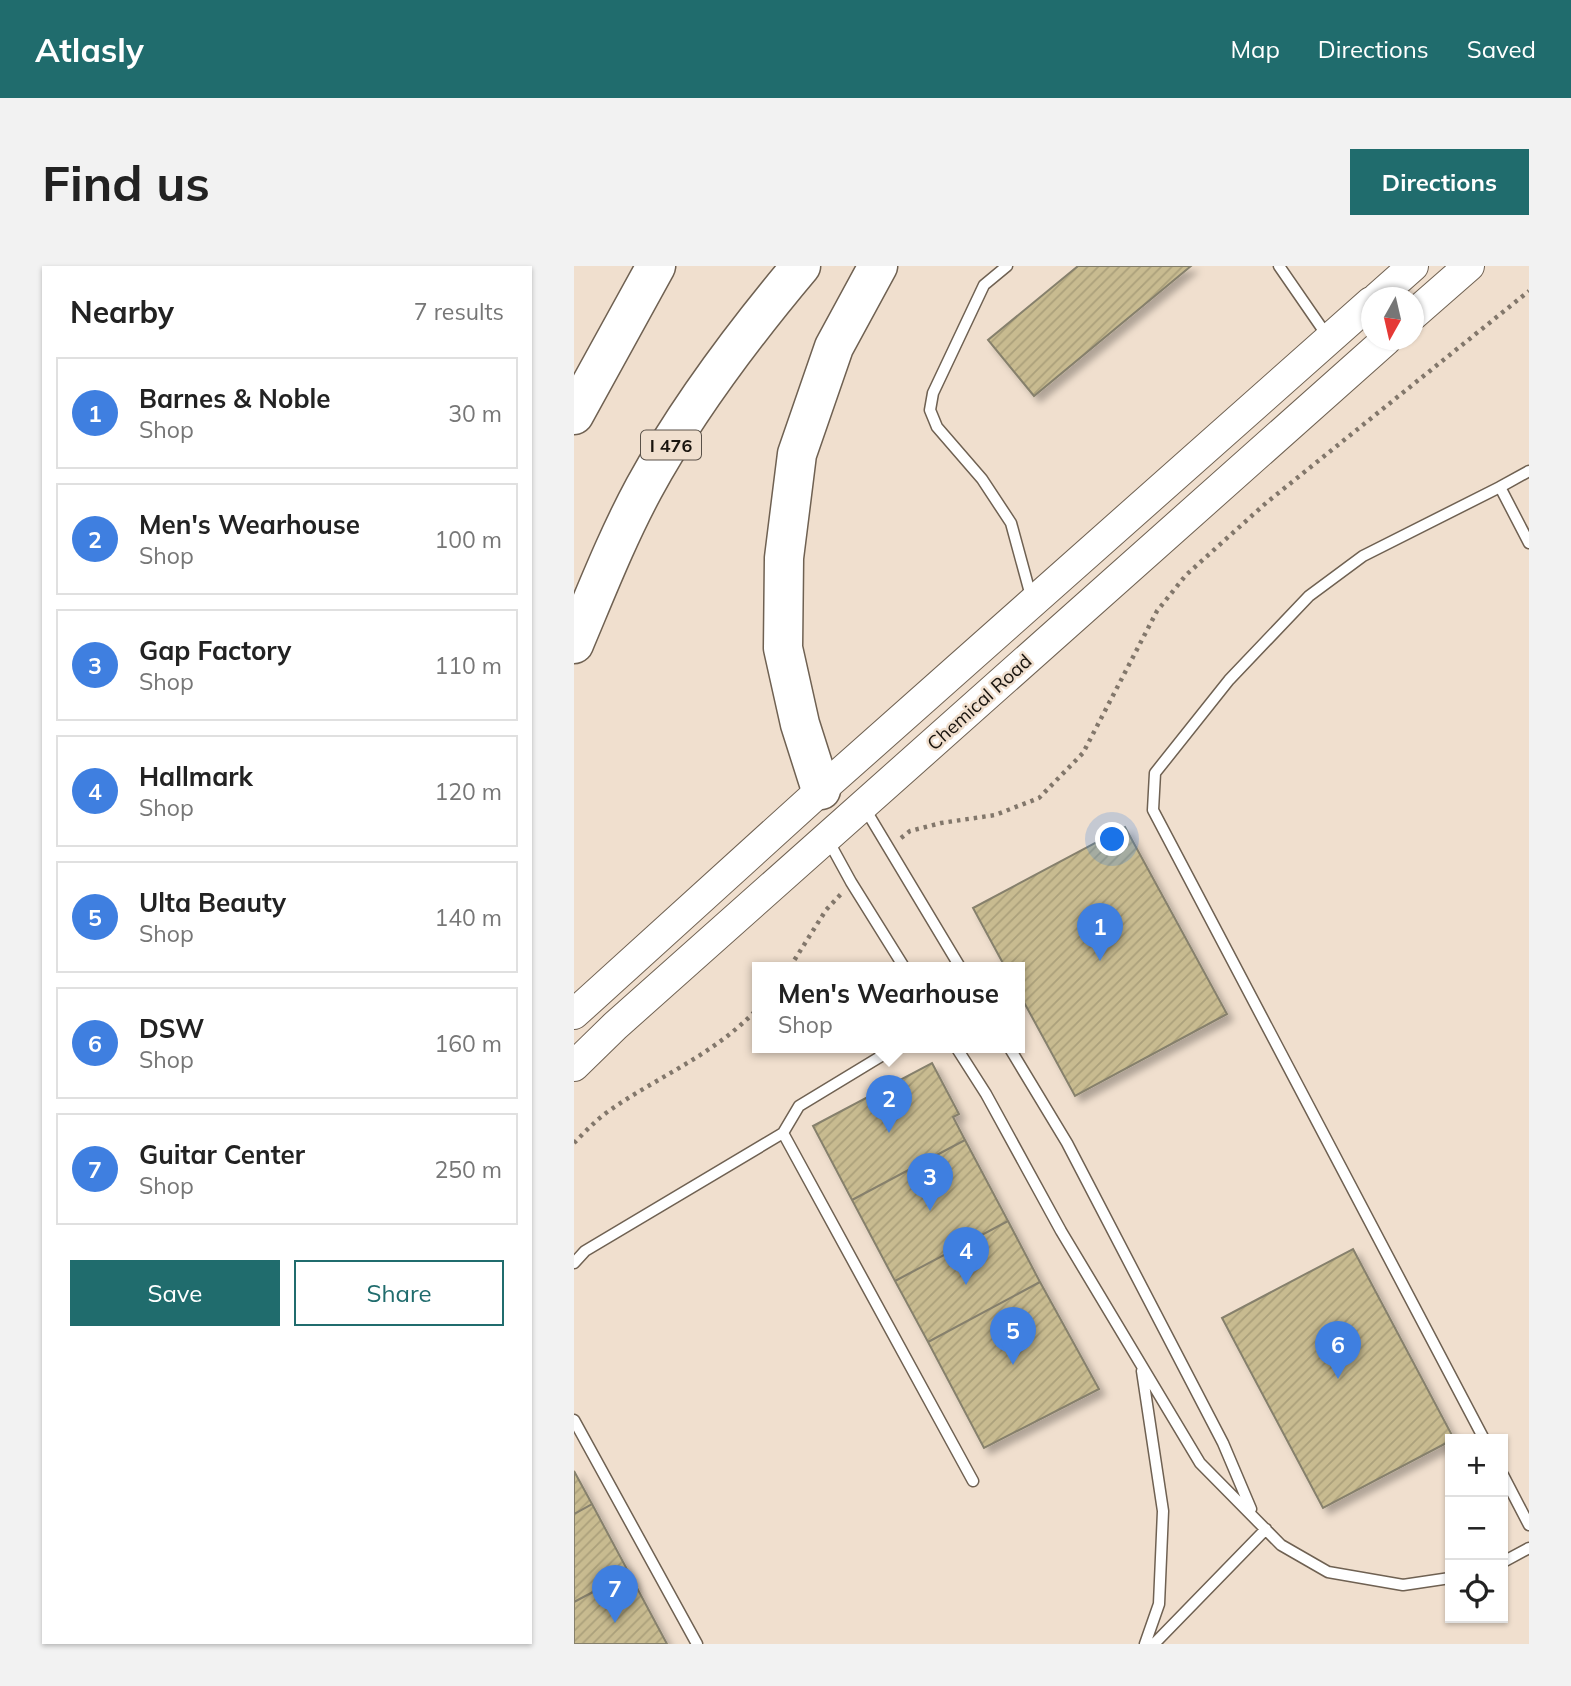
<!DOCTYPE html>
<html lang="en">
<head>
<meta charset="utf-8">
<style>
	:root { --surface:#fff; --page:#f2f2f2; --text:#222; --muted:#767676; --line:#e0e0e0; --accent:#206c6d }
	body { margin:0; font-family:Mulish,sans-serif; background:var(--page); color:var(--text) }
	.controls { position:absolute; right:21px; bottom:21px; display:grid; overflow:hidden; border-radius:0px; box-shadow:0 2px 5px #0004 }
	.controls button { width:63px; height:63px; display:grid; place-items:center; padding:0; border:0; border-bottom:2px solid var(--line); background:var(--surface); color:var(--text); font:35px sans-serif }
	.compass { position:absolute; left:787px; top:21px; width:63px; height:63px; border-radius:50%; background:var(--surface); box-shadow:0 2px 5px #0004; rotate:188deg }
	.you { position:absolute; left:539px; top:574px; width:24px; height:24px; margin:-18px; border:5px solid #fff; border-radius:50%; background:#1a73e8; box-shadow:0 0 0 10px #1a73e833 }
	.badge { display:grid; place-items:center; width:46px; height:46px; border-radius:50%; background:var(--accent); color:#fff; font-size:23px; font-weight:700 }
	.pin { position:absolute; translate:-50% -58px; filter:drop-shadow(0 2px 4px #0008) }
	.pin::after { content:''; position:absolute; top:37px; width:24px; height:21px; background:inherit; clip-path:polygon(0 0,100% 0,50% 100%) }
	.popup { position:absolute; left:178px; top:696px; width:273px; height:91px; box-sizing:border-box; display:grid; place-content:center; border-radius:0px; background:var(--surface); filter:drop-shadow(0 2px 5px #0005); font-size:23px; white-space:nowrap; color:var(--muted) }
	.popup b { font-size:26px; color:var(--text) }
	.popup::after { content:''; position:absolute; left:50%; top:100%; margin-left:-14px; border:14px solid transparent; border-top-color:var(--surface) }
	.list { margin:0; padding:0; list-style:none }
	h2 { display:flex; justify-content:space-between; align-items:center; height:91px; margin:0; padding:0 28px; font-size:30px }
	h2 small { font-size:23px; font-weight:400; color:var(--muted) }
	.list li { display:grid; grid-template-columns:46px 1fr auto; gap:21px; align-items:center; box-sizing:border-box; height:112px; margin:0 14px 14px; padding:0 14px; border:2px solid var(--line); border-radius:0px }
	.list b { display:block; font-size:26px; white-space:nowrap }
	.list p { margin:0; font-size:23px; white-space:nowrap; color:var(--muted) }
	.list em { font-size:23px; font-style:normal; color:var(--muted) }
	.actions { display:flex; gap:14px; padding:21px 28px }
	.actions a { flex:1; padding:16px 0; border:2px solid var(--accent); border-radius:0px; text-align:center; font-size:24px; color:var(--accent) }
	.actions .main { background:var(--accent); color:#fff }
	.icon { flex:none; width:38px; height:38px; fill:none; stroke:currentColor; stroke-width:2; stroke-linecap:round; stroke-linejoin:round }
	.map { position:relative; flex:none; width:955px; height:1378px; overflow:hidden; border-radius:0px }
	header { display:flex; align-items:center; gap:42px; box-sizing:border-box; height:98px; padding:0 35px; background:var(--accent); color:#fff }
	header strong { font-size:33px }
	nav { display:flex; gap:38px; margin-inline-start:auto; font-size:24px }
	.intro { display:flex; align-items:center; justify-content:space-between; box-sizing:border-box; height:168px; padding:0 42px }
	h1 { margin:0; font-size:49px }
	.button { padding:18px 32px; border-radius:0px; background:var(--accent); color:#fff; font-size:24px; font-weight:700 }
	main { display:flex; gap:42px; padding:0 42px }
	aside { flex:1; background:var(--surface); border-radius:0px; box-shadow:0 2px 5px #0004 }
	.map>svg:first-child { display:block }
	.building { fill:url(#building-hatch); stroke:#86806c; stroke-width:2; filter:url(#shadow) }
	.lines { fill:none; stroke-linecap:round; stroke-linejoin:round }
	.service-casing { stroke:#6f6152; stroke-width:13 }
	.secondary-casing { stroke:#6f6152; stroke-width:32 }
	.motorway-casing { stroke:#6f6152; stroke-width:41 }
	.path { stroke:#82776b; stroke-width:4.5; stroke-dasharray:3.5 5; stroke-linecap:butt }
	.service { stroke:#fff; stroke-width:10 }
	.secondary { stroke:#fff; stroke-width:30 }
	.motorway { stroke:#fff; stroke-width:38 }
	.labels { text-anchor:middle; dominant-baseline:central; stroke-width:5; stroke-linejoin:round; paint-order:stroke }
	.shield { fill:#f0dfce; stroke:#5a5148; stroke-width:2 }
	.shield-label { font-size:18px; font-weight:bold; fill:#19140e }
	.street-label { font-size:19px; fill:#19140e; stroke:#f0dfce }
</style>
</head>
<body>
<header>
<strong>Atlasly</strong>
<nav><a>Map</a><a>Directions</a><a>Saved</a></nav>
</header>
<div class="intro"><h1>Find us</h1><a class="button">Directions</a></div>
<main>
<aside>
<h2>Nearby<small>7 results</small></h2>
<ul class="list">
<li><span class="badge" style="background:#3f7fe0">1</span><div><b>Barnes &amp; Noble</b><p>Shop</p></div><em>30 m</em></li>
<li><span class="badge" style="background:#3f7fe0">2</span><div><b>Men's Wearhouse</b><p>Shop</p></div><em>100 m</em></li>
<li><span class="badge" style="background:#3f7fe0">3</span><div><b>Gap Factory</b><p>Shop</p></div><em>110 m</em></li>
<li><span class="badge" style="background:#3f7fe0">4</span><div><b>Hallmark</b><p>Shop</p></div><em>120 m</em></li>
<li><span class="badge" style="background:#3f7fe0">5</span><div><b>Ulta Beauty</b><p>Shop</p></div><em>140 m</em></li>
<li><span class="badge" style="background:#3f7fe0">6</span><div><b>DSW</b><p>Shop</p></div><em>160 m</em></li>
<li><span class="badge" style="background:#3f7fe0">7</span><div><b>Guitar Center</b><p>Shop</p></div><em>250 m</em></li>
</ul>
<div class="actions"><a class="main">Save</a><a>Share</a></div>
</aside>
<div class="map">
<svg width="955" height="1378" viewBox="0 0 955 1378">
	<defs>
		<pattern id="building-hatch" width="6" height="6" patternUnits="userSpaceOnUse" patternTransform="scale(1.75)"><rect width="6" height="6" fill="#c8bb90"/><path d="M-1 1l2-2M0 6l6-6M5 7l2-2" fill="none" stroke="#aba07b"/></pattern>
		<filter id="shadow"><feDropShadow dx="6" dy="6" stdDeviation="3.5" flood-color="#0004"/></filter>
	</defs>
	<rect width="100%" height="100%" fill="#f0dfce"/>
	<path class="building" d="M504,0H617L460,130L414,74Z
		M551,561L653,748L501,830L446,729V701H431L399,642Z
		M358,797L385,848L379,851L391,874L278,934L239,860Z
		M391,874L434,955L321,1015L278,934Z
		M434,955L466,1016L354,1076L321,1015Z
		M779,983L880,1173L749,1242L648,1052Z
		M466,1016L525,1123L410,1182L354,1076Z
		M0,1205L18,1238L0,1248Z
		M18,1238L55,1307L0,1336V1248Z
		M55,1307L93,1378H0V1336Z"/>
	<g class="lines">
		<defs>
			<path id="service" d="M433,0L410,19L359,127L356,144L363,161L408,213L437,257L458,334
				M705,0L754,71
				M926,221L955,205
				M290,541L386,701
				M254,574L277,616L330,701
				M382,781L412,828L487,965L626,1197L707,1279L754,1306L829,1319L876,1312
				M435,781L493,877L649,1177L677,1243
				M209,867L225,840L314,786L317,781
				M0,997L11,985L209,867L399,1215
				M568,1105L589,1245L585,1338L571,1378
				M0,1154L123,1378
				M910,1173L579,544L581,507L655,414L735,330L789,290L926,221L955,277
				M929,1209L955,1259
				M929,1296L955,1282
				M580,1378L692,1263"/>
			<path id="secondary" d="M803,32L839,0
				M839,49L895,0
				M0,748L247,524L797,36
				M0,800L41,760L812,74"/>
			<path id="motorway" d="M0,149L82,0
				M0,378C22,326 43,272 70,222C113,143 169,69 227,0
				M247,524L226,458L209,382L210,292L223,188L260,81L304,0"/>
		</defs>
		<use href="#service" class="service-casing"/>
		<use href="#secondary" class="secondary-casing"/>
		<use href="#motorway" class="motorway-casing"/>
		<path class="path" d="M327,572L336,565L367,557L421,549L465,532L509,487L583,345L612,309L692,237L955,25
			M216,701L252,644L267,628
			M0,877C10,867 20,856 32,847C82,811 141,789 184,742"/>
		<use href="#service" class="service"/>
		<use href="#secondary" class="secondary"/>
		<use href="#motorway" class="motorway"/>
	</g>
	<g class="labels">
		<rect class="shield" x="67" y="164.5" width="60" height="29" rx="5"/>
		<g class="shield-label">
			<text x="97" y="179">I 476</text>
		</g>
		<g class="street-label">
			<text transform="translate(405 436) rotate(-42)">Chemical Road</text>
		</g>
	</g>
</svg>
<div class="controls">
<button>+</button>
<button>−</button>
<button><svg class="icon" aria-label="locate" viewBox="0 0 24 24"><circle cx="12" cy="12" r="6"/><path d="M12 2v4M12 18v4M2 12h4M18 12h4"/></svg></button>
</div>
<svg class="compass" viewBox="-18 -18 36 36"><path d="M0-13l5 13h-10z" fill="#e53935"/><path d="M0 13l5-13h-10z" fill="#767676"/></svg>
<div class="you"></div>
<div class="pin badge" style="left:526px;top:695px;background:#3f7fe0">1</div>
<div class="pin badge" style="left:315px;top:867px;background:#3f7fe0">2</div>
<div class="popup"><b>Men's Wearhouse</b>Shop</div>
<div class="pin badge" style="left:356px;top:945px;background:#3f7fe0">3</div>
<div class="pin badge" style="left:392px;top:1019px;background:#3f7fe0">4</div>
<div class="pin badge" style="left:439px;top:1099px;background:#3f7fe0">5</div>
<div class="pin badge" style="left:764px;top:1113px;background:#3f7fe0">6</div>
<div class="pin badge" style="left:41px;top:1357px;background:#3f7fe0">7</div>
</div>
</main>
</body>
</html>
